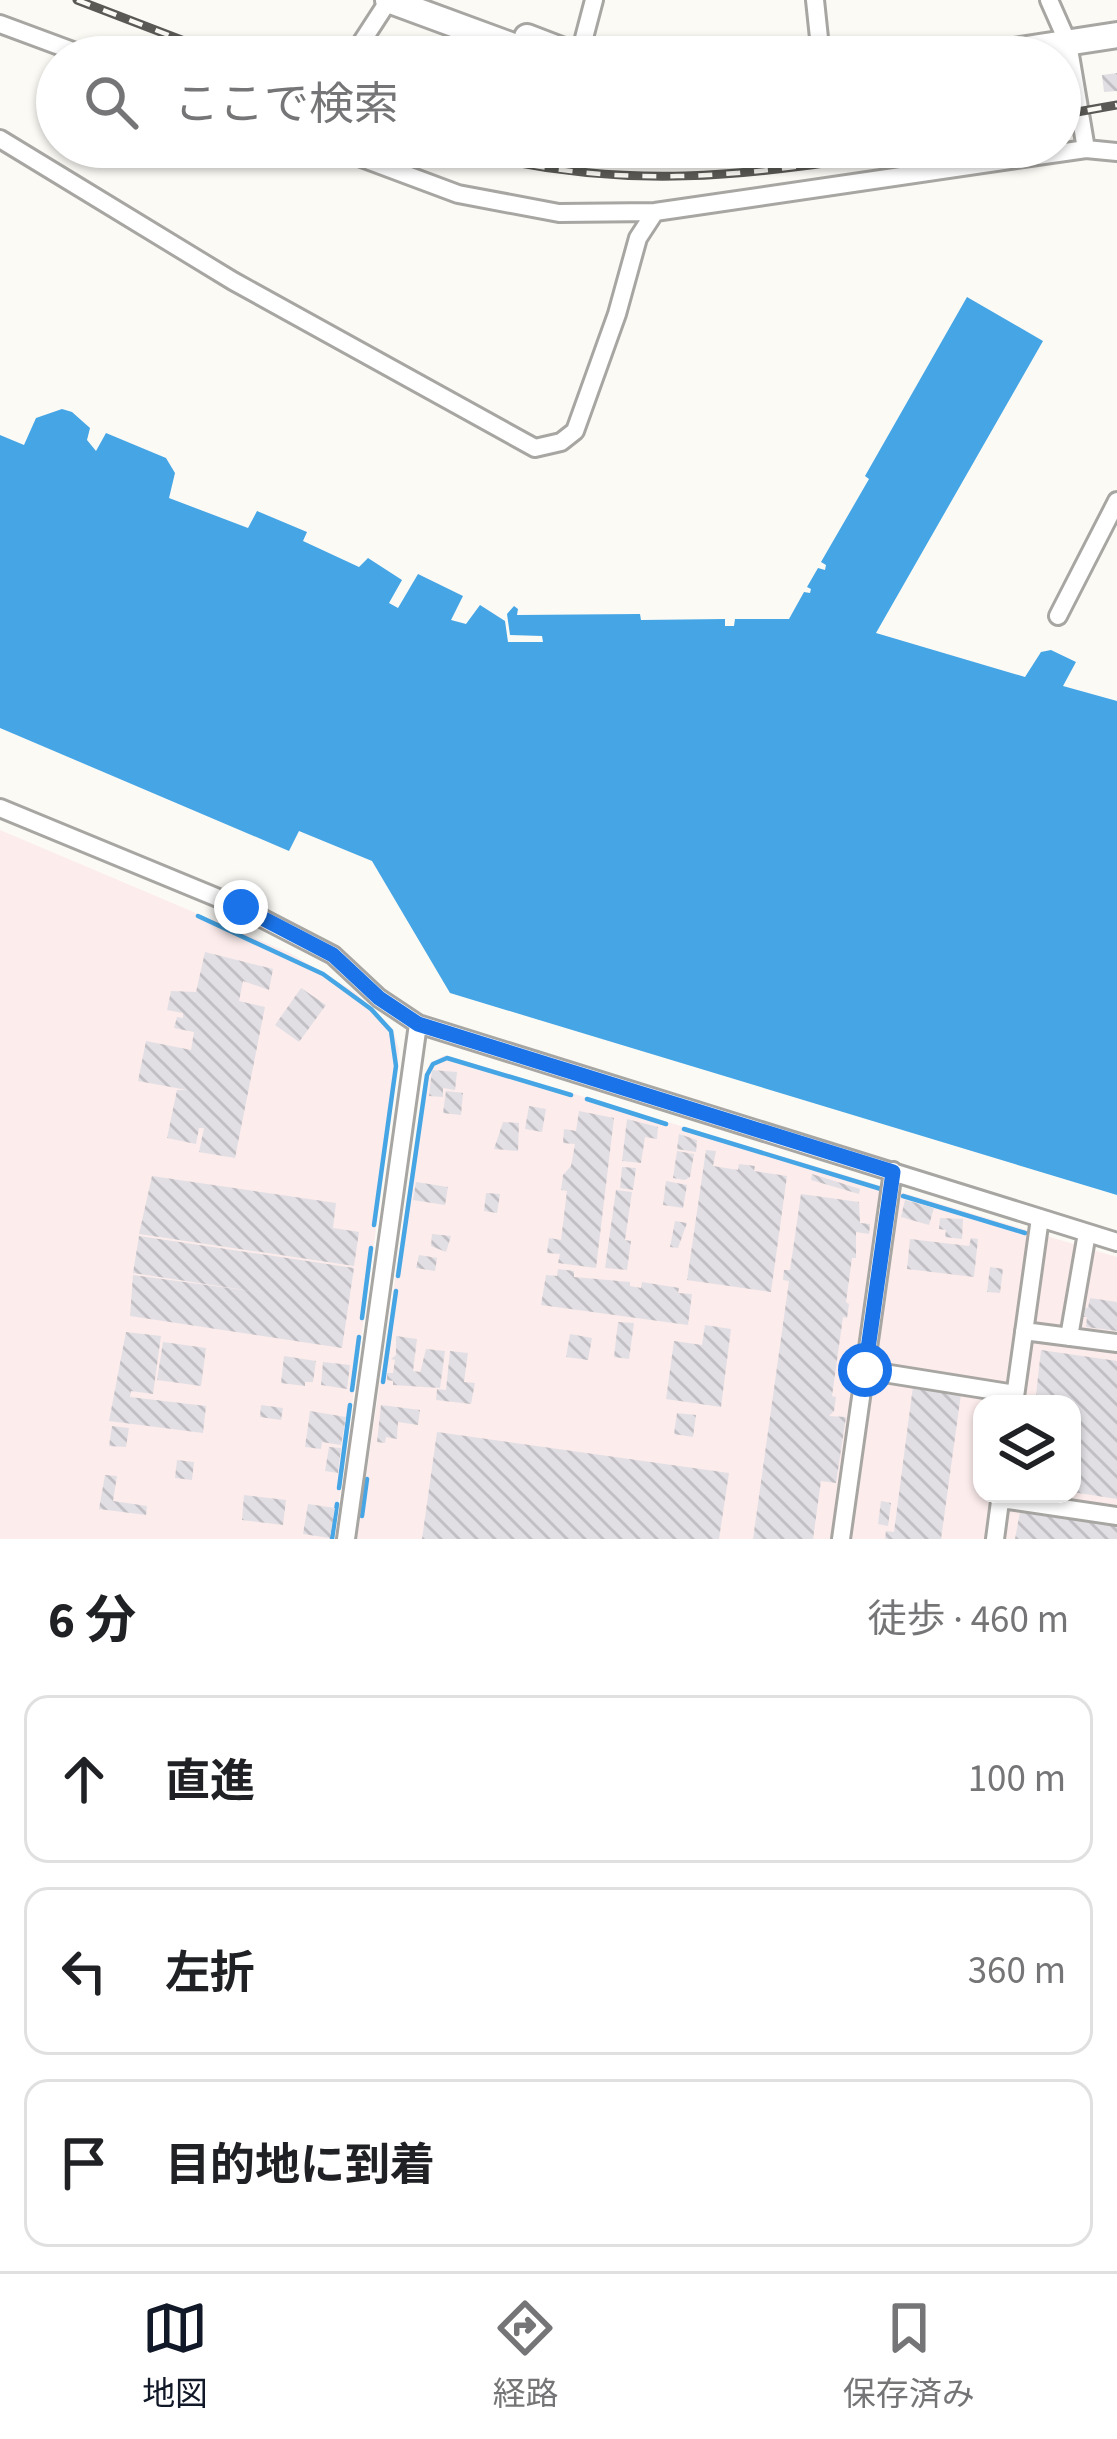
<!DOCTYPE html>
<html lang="ja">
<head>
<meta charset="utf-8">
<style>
	:root { --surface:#fff; --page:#f6f6f6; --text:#202124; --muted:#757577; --line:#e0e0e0; --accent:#111827 }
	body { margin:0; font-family:"Source Sans 3","Noto Sans JP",sans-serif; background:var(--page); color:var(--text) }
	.controls { position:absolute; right:36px; bottom:36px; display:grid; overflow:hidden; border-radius:24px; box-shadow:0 3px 9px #0004 }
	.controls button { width:108px; height:108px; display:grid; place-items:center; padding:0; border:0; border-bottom:3px solid var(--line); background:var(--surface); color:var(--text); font:60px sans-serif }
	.stop { position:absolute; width:36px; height:36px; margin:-27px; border:9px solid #1a73e8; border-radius:50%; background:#fff }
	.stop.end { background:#1a73e8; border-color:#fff; box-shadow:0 3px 12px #0008 }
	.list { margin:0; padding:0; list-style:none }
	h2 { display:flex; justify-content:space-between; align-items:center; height:156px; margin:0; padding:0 48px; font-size:51px }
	h2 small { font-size:39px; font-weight:400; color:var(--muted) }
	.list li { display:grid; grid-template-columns:78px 1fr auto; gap:36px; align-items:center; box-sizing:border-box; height:168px; margin:0 24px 24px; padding:0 24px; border:3px solid var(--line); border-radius:24px }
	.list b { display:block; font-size:45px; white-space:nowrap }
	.list em { font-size:39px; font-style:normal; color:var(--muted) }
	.icon { flex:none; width:66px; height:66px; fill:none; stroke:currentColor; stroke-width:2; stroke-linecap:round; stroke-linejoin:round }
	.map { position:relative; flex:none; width:1117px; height:1539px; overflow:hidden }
	.search { position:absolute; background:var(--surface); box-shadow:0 3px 9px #0004; left:36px; right:36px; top:36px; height:132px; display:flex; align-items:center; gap:30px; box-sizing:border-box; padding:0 42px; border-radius:66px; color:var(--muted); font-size:45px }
	.sheet { height:732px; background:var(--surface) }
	nav { display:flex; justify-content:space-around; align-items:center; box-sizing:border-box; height:168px; border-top:3px solid var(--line); background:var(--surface); font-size:33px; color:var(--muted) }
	nav a { display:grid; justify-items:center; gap:6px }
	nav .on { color:var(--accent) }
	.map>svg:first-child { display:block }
	.industrial { fill:#fcecec; fill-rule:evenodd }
	.water { fill:#45a5e5 }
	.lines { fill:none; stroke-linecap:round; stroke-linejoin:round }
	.stream { stroke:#45a5e5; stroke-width:4.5 }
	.building { fill:url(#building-back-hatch) }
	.minor-casing { stroke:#a8a6a2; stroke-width:22 }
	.highway-casing { stroke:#a8a6a2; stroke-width:30 }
	.minor { stroke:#fff; stroke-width:16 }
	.highway { stroke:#fff; stroke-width:24 }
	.rail-casing { stroke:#5a5956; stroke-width:9 }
	.rail { stroke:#fcfaf5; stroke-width:4.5; stroke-dasharray:14; stroke-linecap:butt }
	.route { stroke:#1a73e8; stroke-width:15 }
</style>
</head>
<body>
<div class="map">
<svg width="1117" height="1539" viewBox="0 0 1117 1539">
	<defs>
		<pattern id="building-back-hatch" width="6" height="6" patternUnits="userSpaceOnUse" patternTransform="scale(3)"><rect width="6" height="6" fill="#e2dfe4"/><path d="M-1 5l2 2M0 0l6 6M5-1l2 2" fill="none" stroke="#c1bfc3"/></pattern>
	</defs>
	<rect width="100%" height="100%" fill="#fcfaf5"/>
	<path class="industrial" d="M0,830L290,953L355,992L393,1029L399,1049L398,1066L334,1539H0Z
		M445,1055L1117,1257V1539H357L425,1074L430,1063ZM982,1404H1072V1494H982Z"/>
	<path class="water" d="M967,297L1043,341L876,633L1025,677L1041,652L1051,650L1076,662L1063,686L1117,701V1195L450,993L372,861L299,831L289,851L0,728V435L24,445L36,418L62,409L72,412L90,428L87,440L96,451L106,433L166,458L175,473L169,498L248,528L257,511L307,532L303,541L359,567L368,558L402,580L389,603L398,608L418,574L463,596L451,620L466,624L480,605L505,621L508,642H543L542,636L510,635L507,614L514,606L518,609L517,615L640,614L641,620L725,619V626H734L735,619H789L804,592L810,593L811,589L807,587L818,568L825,570L826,565L821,562L869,479L865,476Z"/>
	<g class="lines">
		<path class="stream" d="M198,916L323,974L371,1009L391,1031L396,1066L374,1225
			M587,1099L666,1124
			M684,1129L881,1189
			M903,1196L1025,1233
			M398,1276L427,1075L433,1064L447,1058L571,1095
			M362,1318L371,1248
			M383,1382L396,1291
			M352,1390L359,1337
			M339,1488L350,1405
			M362,1516L367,1479
			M332,1539L337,1504"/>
	</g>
	<path class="building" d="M1117,73V91L1104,92L1102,75Z
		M205,952L273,969L269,990L243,981L239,1001L265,1007L235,1158L199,1152L204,1128H199L196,1144L167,1138L177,1090H187L138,1081L146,1041L191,1050L194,1032L174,1028L177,1017L183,1018V1013L167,1010L171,991L196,992Z
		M301,988L326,1005L299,1042L275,1025Z
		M432,1070L457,1072L455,1090L443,1088V1097L429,1096Z
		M446,1091L463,1093L461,1115L443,1113Z
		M529,1106L546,1109L542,1132L525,1129Z
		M579,1111L614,1118L596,1268L558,1263L560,1254L547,1253L549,1238L561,1240L567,1191L561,1190L563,1175L571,1166L575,1144L563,1143L564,1129L576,1131Z
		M627,1119L658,1127L657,1139L645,1137L641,1163L622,1161Z
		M503,1122L519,1123L518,1151L494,1149Z
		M679,1134L697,1140L696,1152L677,1149Z
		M706,1150L716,1151L713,1166L738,1170L739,1164L755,1166L754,1171L787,1176L771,1292L687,1280Z
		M677,1151L694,1154L690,1177L685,1180L673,1178Z
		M622,1167L636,1168L633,1190L620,1188Z
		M812,1174L860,1189L859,1194L811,1180Z
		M152,1176L336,1203L333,1228L359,1232L354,1266L139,1234Z
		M666,1181L687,1185L683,1208L663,1205Z
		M416,1182L448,1187L445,1205L413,1200Z
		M616,1190L632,1192L625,1240L631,1241L627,1270L605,1268Z
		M486,1193L500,1194L497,1213L484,1211Z
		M801,1194L859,1202L860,1223L870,1224L869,1234L856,1232V1258H852L846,1302L849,1304L847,1318L843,1317L832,1396L836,1397L834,1411L829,1416L846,1417L836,1483L821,1481L813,1539H753L789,1281L783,1280L784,1270H790Z
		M905,1200L934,1208L929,1225L901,1217Z
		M940,1218L963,1219L962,1239L945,1237L946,1230L939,1229Z
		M675,1221L687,1223L678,1248L670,1247Z
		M432,1234L451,1236L446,1252L431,1246Z
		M139,1236L354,1268L342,1348L130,1316L133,1275L265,1293L133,1273Z
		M971,1238L978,1239L974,1277L907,1269L910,1239L969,1246Z
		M419,1255L437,1258L435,1271L416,1268Z
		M990,1267L1003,1269L1000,1293L987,1292Z
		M558,1269L574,1271V1277L630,1282V1286L641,1288L642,1282L679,1288L678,1293L692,1294L688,1325L541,1305L546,1275L557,1276Z
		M1090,1298L1117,1302V1331L1086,1327L1087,1317H1080L1081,1307L1088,1308Z
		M618,1322L634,1323L629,1359L614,1357Z
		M705,1325L731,1329L721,1407L666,1399L674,1341L702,1345Z
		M126,1332L161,1336L153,1394L131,1391L130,1397L206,1406L203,1433L109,1421Z
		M570,1334L592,1338L588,1360L566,1357Z
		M396,1336L417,1339L413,1371L420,1372L419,1377L426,1349L445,1351L440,1388L393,1385V1381L387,1380V1373H393L395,1360L391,1359L396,1355Z
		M163,1342L206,1348L201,1386L157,1380Z
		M1041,1350L1117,1361V1499L1072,1492V1404H1035Z
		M450,1351L468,1353L464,1382L475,1383L471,1404L436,1400L437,1389L446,1390Z
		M284,1356L316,1361L313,1382H305V1386L281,1383Z
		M323,1362L350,1365L347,1389L321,1385Z
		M913,1386L961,1394L941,1539H885L886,1531L894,1532Z
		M261,1405L283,1408L281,1420L260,1417Z
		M381,1405L420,1410L418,1425L398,1422L397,1439L386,1437L385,1443L377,1442Z
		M310,1411L346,1417L341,1445L322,1442L321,1449L305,1447Z
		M677,1413L696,1415L693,1437L674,1434Z
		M112,1426L129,1428L126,1447L109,1446Z
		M437,1432L729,1473L719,1539H422Z
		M329,1447L341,1448L338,1473L325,1471Z
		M177,1460L194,1462L192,1480L175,1478Z
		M105,1475L117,1476L113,1501L147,1506L146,1515L99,1509Z
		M244,1495L286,1500L283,1525L242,1520Z
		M881,1501L891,1503L888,1526L878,1524Z
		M308,1504L335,1508L330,1538L303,1534Z
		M1020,1512L1117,1526V1539H1015Z"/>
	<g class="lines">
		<defs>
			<path id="minor" d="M815,0L821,57
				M1049,0L1068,43L1086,149
				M0,24L89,57
				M352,57L389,0
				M579,57L594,0
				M0,139L233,281L535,448L561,442L575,431L617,314L638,238L655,212
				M332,147L458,194L559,213L655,212L1086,149L1117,152
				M1058,616L1117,501
				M0,808L240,907L333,955L379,998L418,1024L1117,1242
				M1024,1331L1117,1343
				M1069,1337L1087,1233
				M865,1370L1015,1394
				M1014,1404L1040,1218
				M1001,1499L1117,1516
				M346,1539L418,1024
				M841,1539L893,1171
				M995,1539L1001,1494"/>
			<path id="highway" d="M388,0L543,57
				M527,37L579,57
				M975,57L1117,35"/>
		</defs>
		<use href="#minor" class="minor-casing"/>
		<use href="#highway" class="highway-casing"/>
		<use href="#minor" class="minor"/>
		<use href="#highway" class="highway"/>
		<defs>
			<path id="rail" d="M77,0L226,57
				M1060,115L1117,105
				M449,147C619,194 751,177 922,147"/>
		</defs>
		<use href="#rail" class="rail-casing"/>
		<use href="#rail" class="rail"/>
	</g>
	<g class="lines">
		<path class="route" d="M241,907L333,955L379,998L418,1024L893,1172L865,1370"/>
	</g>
</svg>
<div class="controls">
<button><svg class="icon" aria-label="layers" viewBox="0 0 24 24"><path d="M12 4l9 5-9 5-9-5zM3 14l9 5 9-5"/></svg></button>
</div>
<div class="stop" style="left:865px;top:1370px"></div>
<div class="stop end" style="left:241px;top:907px"></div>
<div class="search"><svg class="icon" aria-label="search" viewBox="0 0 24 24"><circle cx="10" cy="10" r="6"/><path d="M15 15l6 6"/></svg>ここで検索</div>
</div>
<section class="sheet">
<h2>6 分<small>徒歩 · 460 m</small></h2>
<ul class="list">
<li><svg class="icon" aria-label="ahead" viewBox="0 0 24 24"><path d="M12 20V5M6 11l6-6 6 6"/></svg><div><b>直進</b></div><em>100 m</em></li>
<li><svg class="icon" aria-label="left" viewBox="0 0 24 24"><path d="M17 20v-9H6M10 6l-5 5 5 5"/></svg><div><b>左折</b></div><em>360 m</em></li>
<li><svg class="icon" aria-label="arrive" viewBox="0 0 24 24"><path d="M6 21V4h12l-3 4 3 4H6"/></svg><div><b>目的地に到着</b></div></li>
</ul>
</section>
<nav>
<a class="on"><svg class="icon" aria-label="map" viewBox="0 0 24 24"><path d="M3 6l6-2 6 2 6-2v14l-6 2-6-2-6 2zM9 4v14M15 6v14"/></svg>地図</a>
<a><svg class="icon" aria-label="directions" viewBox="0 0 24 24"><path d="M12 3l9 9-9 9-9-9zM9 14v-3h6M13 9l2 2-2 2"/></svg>経路</a>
<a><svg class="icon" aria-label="saved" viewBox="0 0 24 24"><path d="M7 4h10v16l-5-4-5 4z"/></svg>保存済み</a>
</nav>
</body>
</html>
